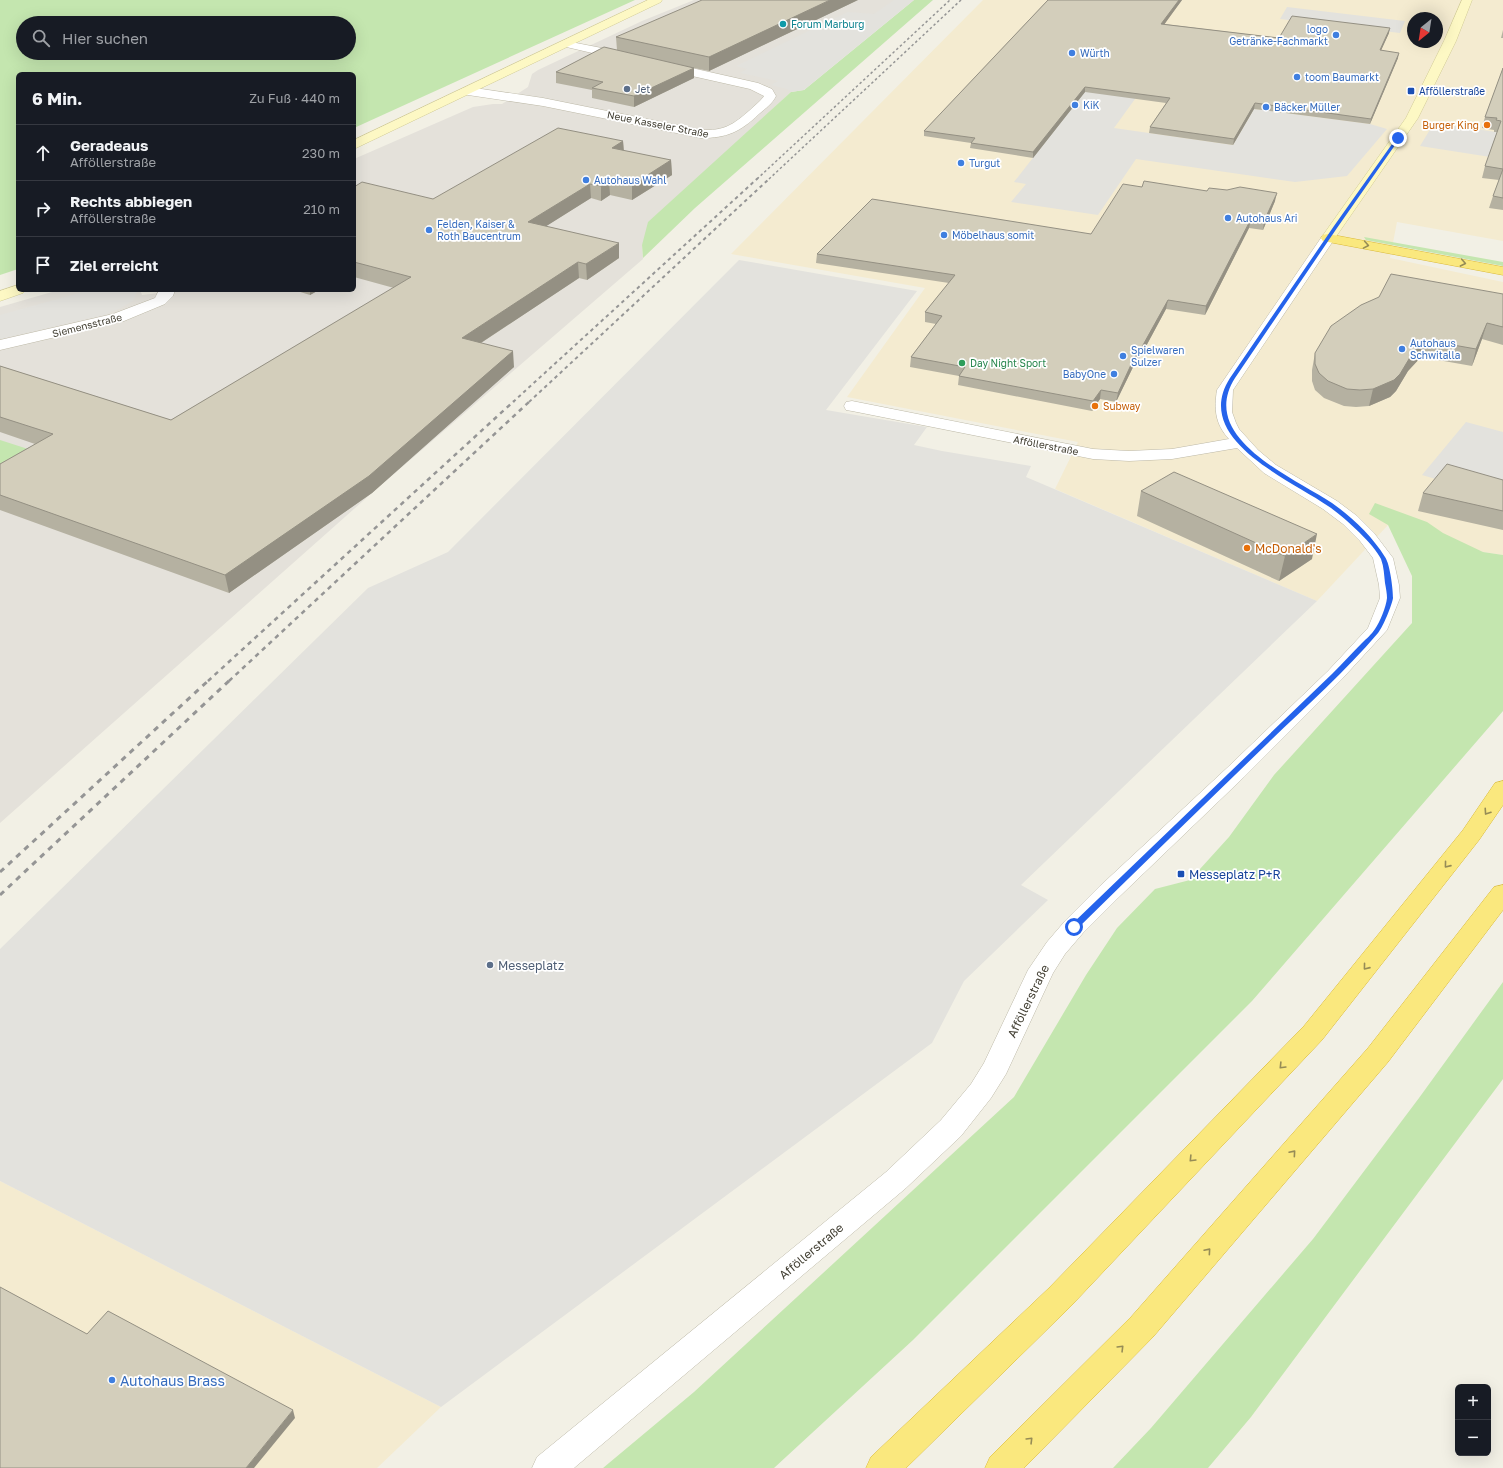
<!DOCTYPE html>
<html lang="de">
<head>
<meta charset="utf-8">
<style>
	:root { --surface:#171b24; --page:#242831; --text:#f1f3f6; --muted:#9ea1a6; --line:#363941 }
	body { margin:0; font-family:"Golos Text",sans-serif; background:var(--page); color:var(--text) }
	.controls { position:absolute; right:12px; bottom:12px; display:grid; overflow:hidden; border-radius:6px; box-shadow:0 4px 16px #0002 }
	.controls button { width:36px; height:36px; display:grid; place-items:center; padding:0; border:0; border-bottom:1px solid var(--line); background:var(--surface); color:var(--text); font:20px sans-serif }
	.compass { position:absolute; left:1407px; top:12px; width:36px; height:36px; border-radius:50%; background:var(--surface); box-shadow:0 4px 16px #0002; rotate:210deg }
	.stop { position:absolute; width:12px; height:12px; margin:-9px; border:3px solid #2563eb; border-radius:50%; background:#fff }
	.stop.end { background:#2563eb; border-color:#fff; box-shadow:0 1px 4px #0008 }
	.list { margin:0; padding:0; list-style:none }
	h2 { display:flex; justify-content:space-between; align-items:center; height:52px; margin:0; padding:0 16px; font-size:17px }
	h2 small { font-size:13px; font-weight:400; color:var(--muted) }
	.list li { display:grid; grid-template-columns:26px 1fr auto; gap:12px; align-items:center; box-sizing:border-box; height:56px; padding:0 16px; border-top:1px solid var(--line) }
	.list b { display:block; font-size:15px; white-space:nowrap }
	.list p { margin:0; font-size:13px; white-space:nowrap; color:var(--muted) }
	.list em { font-size:13px; font-style:normal; color:var(--muted) }
	.icon { flex:none; width:22px; height:22px; fill:none; stroke:currentColor; stroke-width:2; stroke-linecap:round; stroke-linejoin:round }
	.map { position:relative; flex:none; width:1503px; height:1468px; overflow:hidden }
	.search { position:absolute; background:var(--surface); box-shadow:0 4px 16px #0002; left:16px; top:16px; width:340px; height:44px; display:flex; align-items:center; gap:10px; box-sizing:border-box; padding:0 14px; border-radius:22px; color:var(--muted); font-size:15px }
	.panel { position:absolute; background:var(--surface); box-shadow:0 4px 16px #0002; left:16px; top:72px; width:340px; height:220px; border-radius:6px }
	.map>svg:first-child { display:block }
	.commercial { fill:#f4ebd0; fill-rule:evenodd }
	.industrial { fill:#e4e1da }
	.green { fill:#c4e6af; fill-rule:evenodd }
	.parking { fill:#e3e2dd }
	.lines { fill:none; stroke-linecap:round; stroke-linejoin:round }
	.minor-casing { stroke:#bdb9a8; stroke-width:1 }
	.secondary-casing { stroke:#d1cb96; stroke-width:1 }
	.trunk-casing { stroke:#d9b838; stroke-width:1 }
	.minor { fill:#fff; fill-rule:evenodd }
	.secondary { fill:#fdf8c4; fill-rule:evenodd }
	.trunk { fill:#fae87e; fill-rule:evenodd }
	.rail-far3 { stroke:#959595; stroke-width:1.5; stroke-dasharray:2.5 2.5; stroke-linecap:butt }
	.rail-far2 { stroke:#959595; stroke-width:2; stroke-dasharray:3.5 3.5; stroke-linecap:butt }
	.rail-far1 { stroke:#959595; stroke-width:2.5; stroke-dasharray:4.5 4.5; stroke-linecap:butt }
	.rail { stroke:#959595; stroke-width:3; stroke-dasharray:5.5 5.5; stroke-linecap:butt }
	.wall { fill:#b5b1a1 }
	.shaded-wall { fill:#949083 }
	.building { fill:#d3cebb; stroke:#949083 }
	.oneway { stroke:#968c56 }
	.route { fill:#2563eb }
	.culture-dot { fill:#0f9aa8; stroke:#fff; stroke-width:1.5 }
	.shop-dot { fill:#3f7fe0; stroke:#fff; stroke-width:1.5 }
	.service-dot { fill:#5c6f8a; stroke:#fff; stroke-width:1.5 }
	.transit-dot { fill:#1a4fb4; stroke:#fff; stroke-width:1.5 }
	.food-dot { fill:#e8710a; stroke:#fff; stroke-width:1.5 }
	.leisure-dot { fill:#2e9e5b; stroke:#fff; stroke-width:1.5 }
	.labels { text-anchor:middle; dominant-baseline:central; stroke-width:3.5; stroke-linejoin:round; paint-order:stroke }
	.far-culture-label { font-size:10px; fill:#0d838f; stroke:#fff; text-anchor:start }
	.far-shop-label { font-size:10px; fill:#366cbe; stroke:#fff; text-anchor:start }
	.far-service-label { font-size:10px; fill:#4e5e75; stroke:#fff; text-anchor:start }
	.far-transit-label { font-size:10px; fill:#164399; stroke:#fff; text-anchor:start }
	.far-street-label { font-size:10px; fill:#444135; stroke:#fff }
	.far-food-label { font-size:10px; fill:#c56008; stroke:#fff; text-anchor:end }
	.far-leisure-label { font-size:10px; fill:#27864d; stroke:#fff; text-anchor:start }
	.food-label { font-size:12px; fill:#c56008; stroke:#fff; text-anchor:start }
	.transit-label { font-size:12px; fill:#164399; stroke:#fff; text-anchor:start }
	.service-label { font-size:12px; fill:#4e5e75; stroke:#fff; text-anchor:start }
	.street-label { font-size:12px; fill:#444135; stroke:#fff }
	.near-shop-label { font-size:14px; fill:#366cbe; stroke:#fff; text-anchor:start }
</style>
</head>
<body>
<div class="map">
<svg width="1503" height="1468" viewBox="0 0 1503 1468">
	<rect width="100%" height="100%" fill="#f2f0e5"/>
	<path class="commercial" d="M983,0H1503V241L1397,222L1390,258L1503,282V555L1483,552L1388,525L1317,601L1055,489L1078,442L847,397L925,288L731,254ZM1413,18H1437V42H1413Z
		M0,1181L441,1407L377,1468H0Z"/>
	<path class="industrial" d="M694,0H914L791,92L743,137L642,245L643,259L372,493L0,823V307L59,290H140L142,295L186,290H354V159L473,107L493,104H502L528,87L532,74L538,70L642,21Z"/>
	<path class="green" d="M0,0H635L354,128V74H18V269L0,275ZM23,23H349V53H23Z
		M914,0H933L695,208L643,258L642,245L648,222L791,92L804,90Z
		M1364,237L1503,262V266L1366,240Z
		M0,440L28,449L0,465Z
		M1375,503L1427,522L1443,533L1483,552L1503,555V711L1252,1001L913,1340L774,1468H603L694,1392L1014,1097L1086,975L1117,928L1155,889L1190,880L1229,837L1274,775L1412,623V576L1388,525L1369,514Z
		M1503,982V1079L1251,1417L1208,1468H1113L1151,1428L1313,1239L1419,1098Z"/>
	<path class="parking" d="M894,0H914L804,90L791,92L787,89L771,85L778,81L740,73L747,69L736,66L848,12L874,14Z
		M1287,7L1405,21L1400,33L1280,19Z
		M1131,32L1135,99L1114,128L1233,145L1254,109L1370,124L1387,129L1347,176L1295,182L1136,159L1098,215L1011,202L1026,184L1014,182Z
		M1434,123L1503,133V159L1420,146Z
		M739,260L917,291L826,410L927,427L914,445L942,451L1031,466L1026,477L1317,601L1021,885L1048,900L964,981L932,1043L441,1407L0,1181V949L368,588L448,552Z
		M90,290H134L137,292L133,301L121,308L104,315L0,339V315Z
		M1466,422L1503,432V499L1422,475Z"/>
	<g class="lines">
		<defs>
			<path id="minor" d="M566,41L627,53L631,55L633,57L631,59L627,61L562,46L560,44L562,42Z
				M665,62L758,83L772,89L776,96C772,104 766,108 759,114C740,132 727,138 701,138L543,106L468,95L464,94L462,91L464,88L468,87L543,98L701,130C724,131 733,125 750,110C755,105 761,101 764,96L750,89L661,69L659,66L661,63Z
				M1328,234L1333,235L1335,238L1233,390L1232,412L1236,423L1239,429L1258,450L1276,465L1337,501L1357,516L1374,533L1393,558L1399,585L1400,598L1387,630L1342,679L1244,777L1118,898L1083,933L1065,954L1053,973L1006,1074L991,1098L961,1136L906,1188L574,1468H532L537,1457L886,1172L941,1120L971,1084L984,1063L1028,970L1047,942L1065,921L1100,886L1228,767L1328,671L1368,628L1380,598L1379,585L1373,558L1360,541L1343,524L1323,509L1264,473L1237,448L1172,459L1129,461L1093,459L852,411L846,410L844,406L846,402L852,401L1093,449L1129,451L1172,449L1229,439C1215,424 1214,409 1217,390L1323,235Z
				M159,290H175L173,296L165,304L124,321L0,350V340L113,314L155,298Z"/>
			<path id="secondary" d="M648,0H662L661,2L354,149V140Z
				M1462,0H1472L1456,41L1418,118L1333,241L1328,242L1323,241L1321,238L1406,118L1444,41Z
				M18,285V290H26L23,293L0,301V291Z"/>
			<path id="trunk" d="M1328,234L1503,267V275L1323,241L1321,238L1323,235Z
				M1503,781V805L1479,840L1322,1040L1071,1306L906,1468H866L871,1457L1049,1288L1304,1026L1463,830L1495,783Z
				M1503,885V910L1388,1062L1153,1337L1024,1468H985L990,1457L1131,1317L1368,1048L1494,887Z"/>
		</defs>
		<use href="#minor" class="minor-casing"/>
		<use href="#secondary" class="secondary-casing"/>
		<use href="#trunk" class="trunk-casing"/>
		<use href="#minor" class="minor"/>
		<use href="#secondary" class="secondary"/>
		<use href="#trunk" class="trunk"/>
		<path class="rail-far3" d="M757,179L950,0
			M769,179L961,0"/>
		<path class="rail-far2" d="M513,402L758,178
			M529,402L770,178"/>
		<path class="rail-far1" d="M208,681L514,401
			M229,681L530,401"/>
		<path class="rail" d="M0,872L209,680
			M0,895L230,680"/>
	</g>
	<path class="wall" d="M858,0L709,71L694,68V78L634,107L592,98V90L556,83V72L617,50L616,37Z
		M1048,0H1182L1164,24L1279,38L1389,33L1381,50L1398,58L1370,124L1254,109L1233,145L1149,133L1150,127L1166,103L1085,92L1033,158L970,148L971,143L924,136V131Z
		M1503,30V38H1501Z
		M1503,68V210L1489,208L1493,196L1499,180L1482,178L1485,166L1497,132H1494V130L1482,128L1485,117Z
		M623,141L624,151L671,160L672,175L632,200L610,195L601,201L591,198L546,226L619,258L587,280L579,278L481,343L514,367L372,493L229,593L0,510V464L35,444L0,432V366L171,420L394,288L354,277V187L433,199Z
		M1142,187L1275,201L1263,230L1249,228L1205,315L1166,309L1137,363H1135L1116,402L1100,399L1092,411L958,385L959,376L910,367L911,357L936,324L925,322V312L949,283L816,263L817,254L1091,234Z
		M294,290H319L310,295Z
		M1503,294V345L1482,339L1472,366L1421,357L1408,371L1396,391L1390,397L1369,406L1356,407L1344,406L1324,398L1315,390L1312,381V370L1315,353Z
		M1503,480V530L1418,511L1423,493Z
		M1141,491L1312,559L1279,581L1137,516Z"/>
	<path class="shaded-wall" d="M830,0H858L709,71V57Z
		M1179,0H1182L1161,29V24Z
		M1390,28L1389,33L1379,55L1380,50Z
		M1399,53L1398,58L1370,124L1371,119Z
		M694,68V78L634,107V96Z
		M1085,87V92L1033,158V152Z
		M1255,103L1254,109L1233,145L1234,139Z
		M623,141L624,155L612,148Z
		M671,160L672,175L632,200V185Z
		M609,181L610,195L601,201V186Z
		M590,184L591,198L529,237L528,222Z
		M1277,193L1275,201L1263,230L1264,221Z
		M1251,219L1249,228L1205,315L1206,306Z
		M619,243V258L587,280L586,264Z
		M578,262L579,278L464,354L462,338Z
		M310,290H319L310,295Z
		M1168,300L1166,309L1137,363H1135L1116,402L1118,393L1136,354Z
		M1487,323L1482,339L1472,366L1476,349Z
		M1425,340L1421,357L1408,371L1396,391L1390,397L1369,406L1373,389L1412,354Z
		M513,351L514,367L372,493L229,593L225,575Z
		M1101,390L1100,399L1092,411L1093,401Z
		M1317,534L1312,559L1279,581L1285,556Z
		M293,1410L295,1418L254,1468H246Z"/>
	<path class="building" d="M702,0H830L709,57L616,37Z
		M1048,0H1179L1161,24L1279,38L1292,16L1390,28L1380,50L1399,53L1371,119L1255,103L1234,139L1150,127L1170,98L1085,87L1033,152L971,143L975,138L924,131Z
		M604,47L694,68L634,96L592,88L603,82L556,72Z
		M1503,68V169L1485,166L1501,121L1496,120L1497,118L1485,117Z
		M558,128L623,141L612,148L671,160L632,185L609,181L601,186L590,184L528,222L619,243L586,264L578,262L462,338L513,351L369,476L225,575L0,495V464L53,434L0,417V366L171,420L411,277L354,262V187L362,182L433,199Z
		M1503,169V198L1493,196Z
		M1144,181L1207,191L1209,188L1227,190L1240,187L1277,193L1264,221L1251,219L1206,306L1168,300L1138,354H1136L1118,393L1101,390L1093,401L959,376L965,367L911,357L942,316L925,312L955,275L817,254L872,199L1091,234L1123,184L1142,187Z
		M1391,274L1503,294V327L1487,323L1476,349L1425,340L1412,354L1400,374L1394,380L1373,389L1360,390L1347,389L1328,381L1319,373L1315,364V353L1331,326L1361,305L1379,297Z
		M1447,464L1503,480V511L1423,493Z
		M1174,472L1317,534L1285,556L1141,491Z
		M0,1287L87,1334L108,1311L293,1410L246,1468H0Z"/>
	<defs><path id="oneway-chevron" d="M-2-3.5L2.5 0L-2 3.5" fill="none" stroke-width="1.6" stroke-linecap="round" stroke-linejoin="round"/></defs>
	<g class="oneway">
		<use href="#oneway-chevron" transform="translate(1366 245) rotate(10)"/>
		<use href="#oneway-chevron" transform="translate(1463 263) rotate(11)"/>
		<use href="#oneway-chevron" transform="translate(1487 812) rotate(124)"/>
		<use href="#oneway-chevron" transform="translate(1447 865) rotate(129)"/>
		<use href="#oneway-chevron" transform="translate(1366 967) rotate(129)"/>
		<use href="#oneway-chevron" transform="translate(1282 1066) rotate(134)"/>
		<use href="#oneway-chevron" transform="translate(1293 1153) rotate(-49)"/>
		<use href="#oneway-chevron" transform="translate(1192 1159) rotate(134)"/>
		<use href="#oneway-chevron" transform="translate(1208 1251) rotate(-49)"/>
		<use href="#oneway-chevron" transform="translate(1121 1348) rotate(-45)"/>
		<use href="#oneway-chevron" transform="translate(1030 1440) rotate(-45)"/>
	</g>
	<path class="route" d="M1397,137L1400,138L1337,228L1235,378C1197,438 1293,477 1332,503C1352,517 1372,536 1385,557C1390,564 1393,589 1393,598C1392,605 1383,627 1378,633C1345,672 1305,707 1268,743C1204,805 1140,867 1077,929H1071V925L1333,673C1343,663 1352,653 1362,643C1366,639 1372,634 1375,629C1380,622 1386,607 1387,598C1387,594 1386,588 1385,583C1384,575 1384,567 1381,559C1374,544 1342,515 1328,506C1289,479 1191,439 1230,378L1334,226Z"/>
	<circle class="culture-dot" cx="783" cy="24" r="4"/>
	<g class="shop-dot">
		<circle cx="1336" cy="35" r="4"/>
		<circle cx="1072" cy="53" r="4"/>
		<circle cx="1297" cy="77" r="4"/>
		<circle cx="1075" cy="105" r="4"/>
		<circle cx="1266" cy="107" r="4"/>
		<circle cx="961" cy="163" r="4"/>
		<circle cx="586" cy="180" r="4"/>
		<circle cx="1228" cy="218" r="4"/>
		<circle cx="429" cy="230" r="4"/>
		<circle cx="944" cy="235" r="4"/>
		<circle cx="1402" cy="349" r="4"/>
		<circle cx="1123" cy="356" r="4"/>
		<circle cx="1114" cy="374" r="4"/>
		<circle cx="112" cy="1380" r="4"/>
	</g>
	<g class="service-dot">
		<circle cx="627" cy="89" r="4"/>
		<circle cx="490" cy="965" r="4"/>
	</g>
	<g class="transit-dot">
		<rect x="1407" y="87" width="8" height="8" rx="2"/>
		<rect x="1177" y="870" width="8" height="8" rx="2"/>
	</g>
	<g class="food-dot">
		<circle cx="1487" cy="125" r="4"/>
		<circle cx="1095" cy="406" r="4"/>
		<circle cx="1247" cy="548" r="4"/>
	</g>
	<circle class="leisure-dot" cx="962" cy="363" r="4"/>
	<g class="labels">
		<g class="far-culture-label">
			<text x="791" y="24">Forum Marburg</text>
		</g>
		<g class="far-shop-label">
			<text x="1328" y="29" text-anchor="end">logo<tspan x="1328" dy="12">Getränke-Fachmarkt</tspan></text>
			<text x="1080" y="53">Würth</text>
			<text x="1305" y="77">toom Baumarkt</text>
			<text x="1083" y="105">KiK</text>
			<text x="1274" y="107">Bäcker Müller</text>
			<text x="969" y="163">Turgut</text>
			<text x="594" y="180">Autohaus Wahl</text>
			<text x="1236" y="218">Autohaus Ari</text>
			<text x="437" y="224">Felden, Kaiser &amp;<tspan x="437" dy="12">Roth Baucentrum</tspan></text>
			<text x="952" y="235">Möbelhaus somit</text>
			<text x="1410" y="343">Autohaus<tspan x="1410" dy="12">Schwitalla</tspan></text>
			<text x="1131" y="350">Spielwaren<tspan x="1131" dy="12">Sulzer</tspan></text>
			<text x="1106" y="374" text-anchor="end">BabyOne</text>
		</g>
		<g class="far-service-label">
			<text x="635" y="89">Jet</text>
		</g>
		<g class="far-transit-label">
			<text x="1419" y="91">Afföllerstraße</text>
		</g>
		<g class="far-street-label">
			<text transform="translate(658 124) rotate(11)">Neue Kasseler Straße</text>
			<text transform="translate(87 325) rotate(-14)">Siemensstraße</text>
			<text transform="translate(1046 445) rotate(11)">Afföllerstraße</text>
		</g>
		<g class="far-food-label">
			<text x="1479" y="125">Burger King</text>
			<text x="1103" y="406" text-anchor="start">Subway</text>
		</g>
		<g class="far-leisure-label">
			<text x="970" y="363">Day Night Sport</text>
		</g>
		<g class="food-label">
			<text x="1255" y="548">McDonald's</text>
		</g>
		<g class="transit-label">
			<text x="1189" y="874">Messeplatz P+R</text>
		</g>
		<g class="service-label">
			<text x="498" y="965">Messeplatz</text>
		</g>
		<g class="street-label">
			<text transform="translate(1028 1001) rotate(-64)">Afföllerstraße</text>
			<text transform="translate(811 1251) rotate(-40)">Afföllerstraße</text>
		</g>
		<g class="near-shop-label">
			<text x="120" y="1380">Autohaus Brass</text>
		</g>
	</g>
</svg>
<div class="controls">
<button>+</button>
<button>−</button>
</div>
<svg class="compass" viewBox="-18 -18 36 36"><path d="M0-13l5 13h-10z" fill="#e53935"/><path d="M0 13l5-13h-10z" fill="#9ea1a6"/></svg>
<div class="stop" style="left:1074px;top:927px"></div>
<div class="stop end" style="left:1398px;top:138px"></div>
<div class="search"><svg class="icon" aria-label="search" viewBox="0 0 24 24"><circle cx="10" cy="10" r="6"/><path d="M15 15l6 6"/></svg>Hier suchen</div>
<section class="panel">
<h2>6 Min.<small>Zu Fuß · 440 m</small></h2>
<ul class="list">
<li><svg class="icon" aria-label="ahead" viewBox="0 0 24 24"><path d="M12 20V5M6 11l6-6 6 6"/></svg><div><b>Geradeaus</b><p>Afföllerstraße</p></div><em>230 m</em></li>
<li><svg class="icon" aria-label="right" viewBox="0 0 24 24"><path d="M7 20v-9h11M14 6l5 5-5 5"/></svg><div><b>Rechts abbiegen</b><p>Afföllerstraße</p></div><em>210 m</em></li>
<li><svg class="icon" aria-label="arrive" viewBox="0 0 24 24"><path d="M6 21V4h12l-3 4 3 4H6"/></svg><div><b>Ziel erreicht</b></div></li>
</ul>
</section>
</div>
</body>
</html>
